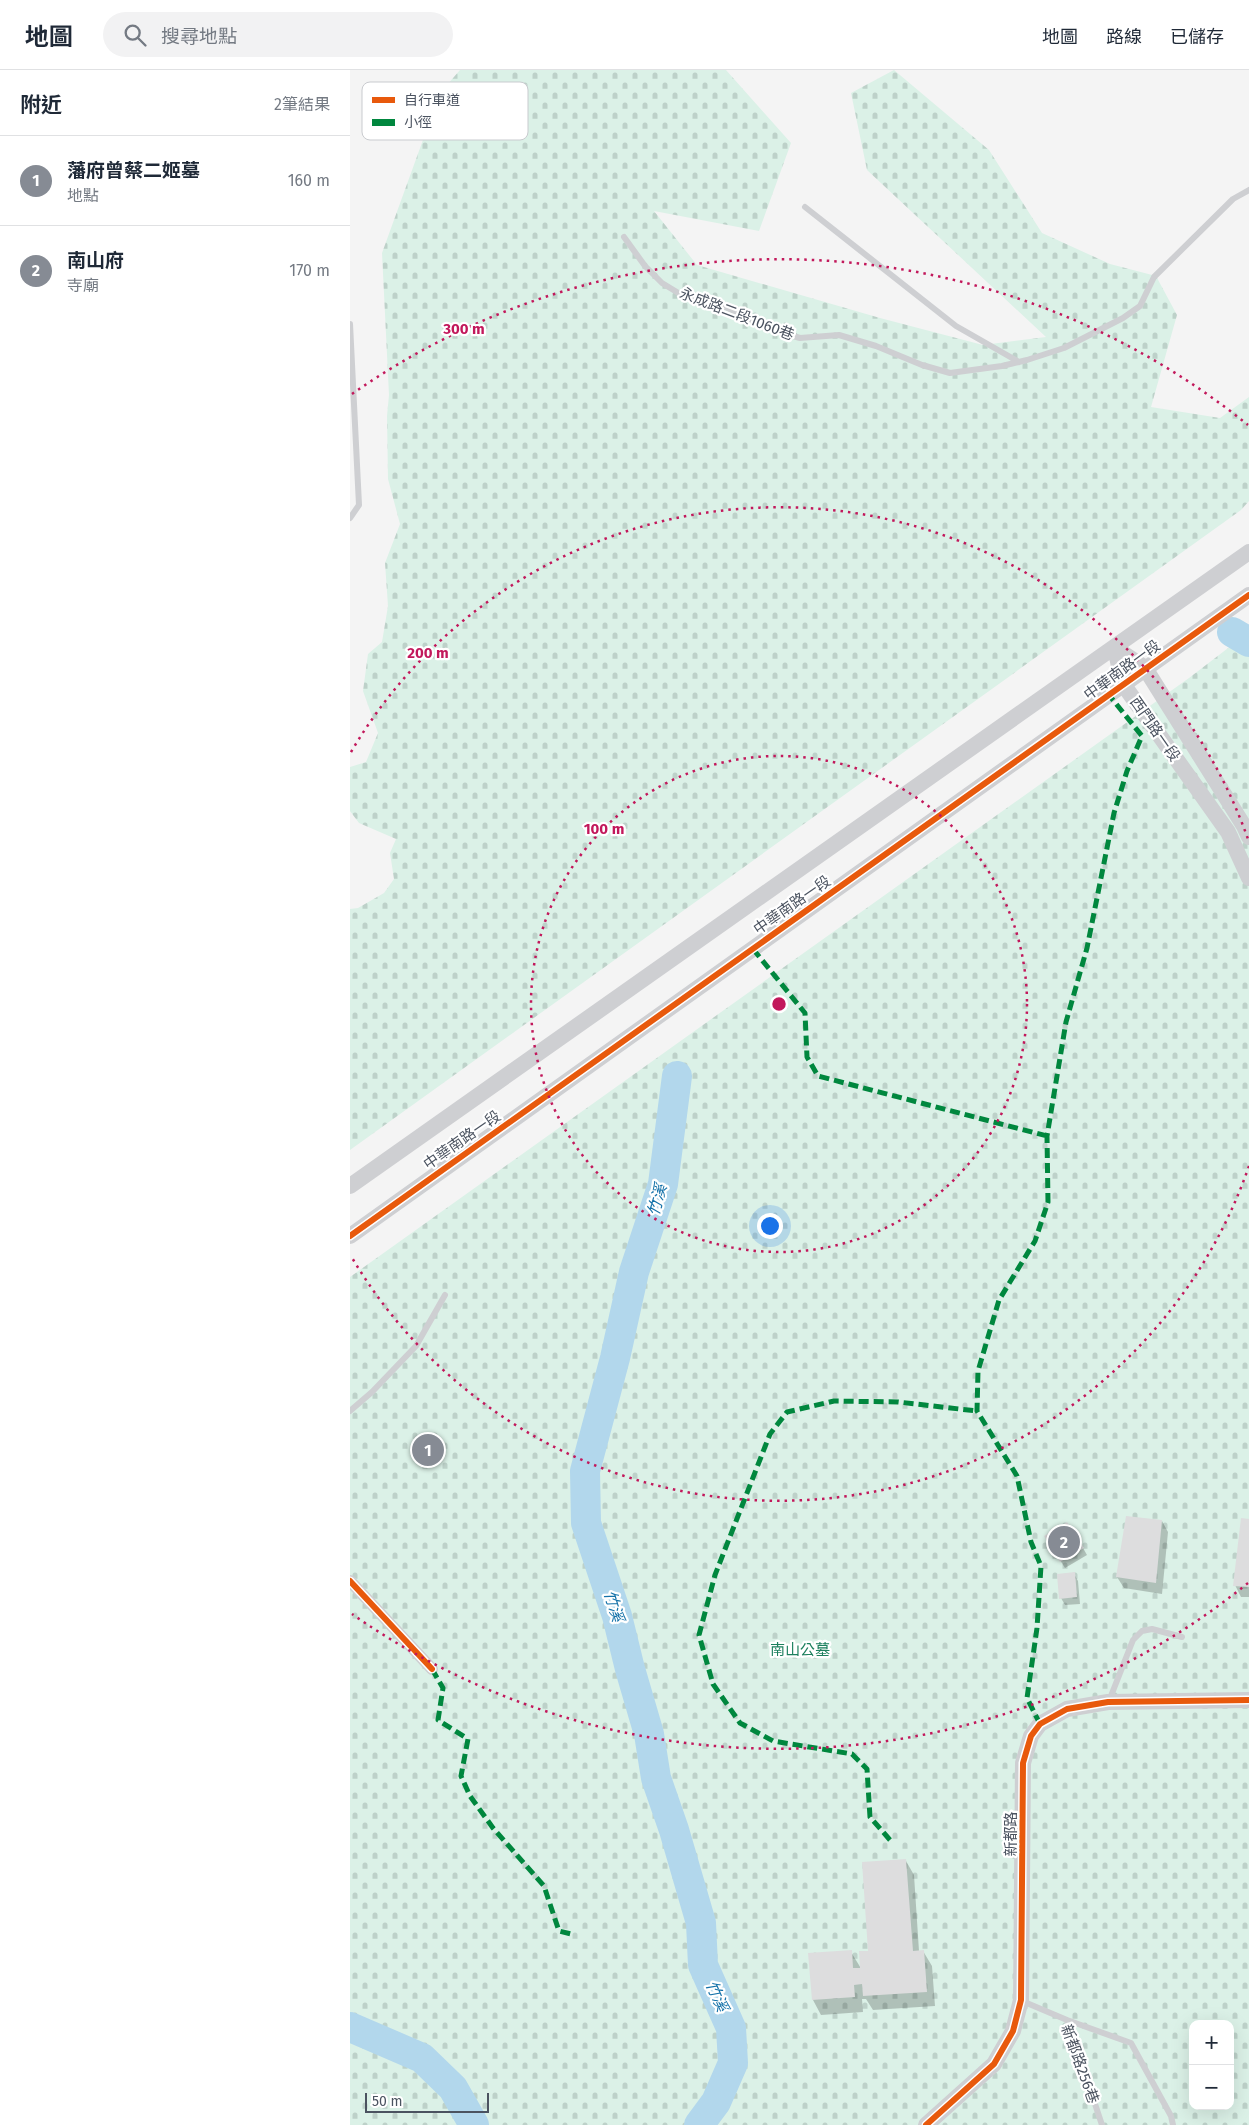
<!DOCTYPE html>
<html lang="zh-TW">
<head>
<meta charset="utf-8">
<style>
	:root { --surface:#fff; --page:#f2f2f3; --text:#1f2937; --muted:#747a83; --line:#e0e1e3; --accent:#868b94 }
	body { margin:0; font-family:"Fira Sans","Noto Sans TC",sans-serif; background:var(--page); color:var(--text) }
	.controls { position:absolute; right:15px; bottom:15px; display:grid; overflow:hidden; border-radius:10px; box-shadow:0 5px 20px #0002 }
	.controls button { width:45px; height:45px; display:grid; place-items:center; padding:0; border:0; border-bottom:1px solid var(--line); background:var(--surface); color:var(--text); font:25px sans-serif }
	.scale { position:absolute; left:15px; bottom:12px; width:124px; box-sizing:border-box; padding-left:5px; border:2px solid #4b5360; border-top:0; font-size:14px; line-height:18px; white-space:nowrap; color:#4b5360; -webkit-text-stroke:4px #fff; paint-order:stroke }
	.you { position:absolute; left:419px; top:1155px; width:18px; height:18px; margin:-12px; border:4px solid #fff; border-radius:50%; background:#1a73e8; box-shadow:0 0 0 8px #1a73e833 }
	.badge { display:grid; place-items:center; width:32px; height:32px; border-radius:50%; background:var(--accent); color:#fff; font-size:16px; font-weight:700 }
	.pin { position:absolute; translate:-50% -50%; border:2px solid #fff; box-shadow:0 1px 5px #0006 }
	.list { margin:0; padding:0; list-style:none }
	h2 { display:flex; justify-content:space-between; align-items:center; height:65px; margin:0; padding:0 20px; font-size:21px }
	h2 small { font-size:16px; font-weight:400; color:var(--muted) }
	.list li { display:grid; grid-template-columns:32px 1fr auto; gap:15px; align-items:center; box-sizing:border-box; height:90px; padding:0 20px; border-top:1px solid var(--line) }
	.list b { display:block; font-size:19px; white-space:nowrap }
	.list p { margin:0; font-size:16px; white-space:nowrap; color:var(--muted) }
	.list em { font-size:16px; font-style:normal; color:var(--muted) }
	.icon { flex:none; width:28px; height:28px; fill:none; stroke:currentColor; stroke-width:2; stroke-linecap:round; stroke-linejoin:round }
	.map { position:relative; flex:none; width:899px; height:2055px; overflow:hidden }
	header { display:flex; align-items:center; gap:30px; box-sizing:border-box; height:70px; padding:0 25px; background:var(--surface); border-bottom:1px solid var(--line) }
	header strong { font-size:24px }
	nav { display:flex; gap:28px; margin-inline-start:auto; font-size:18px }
	.search { width:350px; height:45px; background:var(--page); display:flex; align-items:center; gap:12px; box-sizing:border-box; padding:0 18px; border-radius:28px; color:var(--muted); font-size:19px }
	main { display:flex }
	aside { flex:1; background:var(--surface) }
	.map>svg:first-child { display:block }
	.cemetery { fill:url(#cemetery-stones); fill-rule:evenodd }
	.shadow { fill:#0003 }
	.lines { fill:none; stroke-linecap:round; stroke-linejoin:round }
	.river { stroke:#b2d7ec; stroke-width:30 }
	.building { fill:#ddddde }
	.service { stroke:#cecfd2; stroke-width:6 }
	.minor { stroke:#cecfd2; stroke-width:12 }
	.tertiary { stroke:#cecfd2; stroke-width:16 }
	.quiet { stroke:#00873e; stroke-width:5; stroke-dasharray:10 5; stroke-linecap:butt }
	.cycleway-casing { stroke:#fff; stroke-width:9 }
	.cycleway { stroke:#e8590c; stroke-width:6 }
	.ring { fill:none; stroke:#c2185b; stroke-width:2.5; stroke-dasharray:2.5 5 }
	.labels { text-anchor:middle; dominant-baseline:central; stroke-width:4.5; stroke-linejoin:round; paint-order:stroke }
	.street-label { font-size:15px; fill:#4b5360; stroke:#fff }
	.park-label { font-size:15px; fill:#1d805e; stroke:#fff }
	.water-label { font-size:16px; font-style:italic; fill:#1572a9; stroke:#fff }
	.key { fill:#fff; stroke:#c9cbcf; stroke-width:1 }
	.key-label { font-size:14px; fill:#4b5360 }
	.centre { fill:#c2185b; stroke:#fff; stroke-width:2.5 }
	.ring-label { font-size:15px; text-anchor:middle; font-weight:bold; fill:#c2185b; stroke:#fff; stroke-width:4.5; stroke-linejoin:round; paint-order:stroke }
</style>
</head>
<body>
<header>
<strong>地圖</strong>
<div class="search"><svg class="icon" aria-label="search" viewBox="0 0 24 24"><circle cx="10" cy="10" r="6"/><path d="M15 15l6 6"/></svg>搜尋地點</div>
<nav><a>地圖</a><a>路線</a><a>已儲存</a></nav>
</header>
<main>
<aside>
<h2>附近<small>2筆結果</small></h2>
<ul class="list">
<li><span class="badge">1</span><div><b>藩府曾蔡二姬墓</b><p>地點</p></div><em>160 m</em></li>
<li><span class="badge">2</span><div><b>南山府</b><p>寺廟</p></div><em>170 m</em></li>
</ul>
</aside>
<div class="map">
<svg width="899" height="2055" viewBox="0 0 899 2055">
	<defs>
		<pattern id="cemetery-stones" width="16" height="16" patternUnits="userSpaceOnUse" patternTransform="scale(1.25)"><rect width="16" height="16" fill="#dbf1e7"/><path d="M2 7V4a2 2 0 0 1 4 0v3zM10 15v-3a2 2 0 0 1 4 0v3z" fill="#bdd1c9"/></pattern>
	</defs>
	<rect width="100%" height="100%" fill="#f4f4f4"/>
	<path class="cemetery" d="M110,0H376L441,73L409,161L304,141L347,195L530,248L633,275L696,267L517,100L501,23L544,0L639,80L692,163L760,194L806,206L827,245L801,337L870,348L899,327V431L891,440L0,1080V839L8,838L34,823L44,809L40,783L46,769L9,753L0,741V697L16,692L28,663L13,621L18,584L32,572L38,536L35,493L50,454L38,409L37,346L39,325L32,183L90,23Z
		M899,562V2055H0V1207L839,608ZM843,1954H880V2036H843Z"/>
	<path class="shadow" d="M899,1450V1527H891L885,1515Z
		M812,1451L818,1462L812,1524L774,1518L767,1507Z
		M700,1474L733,1478L737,1485L715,1498Z
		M724,1504L728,1511L730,1534L715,1535L711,1528Z
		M556,1791L564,1805L569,1881H573L582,1896L585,1936L523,1940L516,1929H512L513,1942L471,1945L463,1930L459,1884L501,1882L512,1900Z"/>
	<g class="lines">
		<path class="river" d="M882,562L899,572
			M327,1006L313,1114L284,1202L265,1288L235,1401L236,1453L267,1546L280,1599L299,1664L306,1708L324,1760L351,1853L353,1895L381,1958L383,1993L366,2032L349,2055
			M0,1957L72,1988L103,2018L124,2055"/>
	</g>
	<path class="building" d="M776,1446L812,1450L806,1513L766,1507Z
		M891,1448L899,1449V1517L883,1516Z
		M717,1452L734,1478L710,1492L694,1466Z
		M725,1502L727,1527L709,1529L707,1504Z
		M556,1789L563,1881L574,1880L577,1922L513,1926L512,1914L504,1915L505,1927L462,1930L458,1883L502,1880L503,1898H510L509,1881H518L512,1792Z"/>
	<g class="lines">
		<path class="service" d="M455,137L606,256L669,292
			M274,167L295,196L312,213L330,224L378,238L415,258L450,268L489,265L526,276L572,295L600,303L652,296L677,290L714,278L773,248L790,236L804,207L883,129L899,120
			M0,254L9,435L0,448
			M0,1341L22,1322L66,1276L95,1225
			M759,1631L783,1570L792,1561L802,1559L832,1567
			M672,1931L717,1950L752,2055
			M717,1950L781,1973L821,2046L823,2055"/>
		<path class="minor" d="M0,1511L82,1599"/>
		<path class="tertiary" d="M765,578L773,614L878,762L899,808
			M765,578L795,598L894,756L899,767
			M0,1116L899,482
			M0,1166L899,525
			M576,2055L644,1994L663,1961L671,1930L673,1693L681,1666L690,1654L717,1639L758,1632L899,1630"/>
		<path class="quiet" d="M403,879L455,943L457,987L468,1006L697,1066
			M82,1599L93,1618L88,1650L118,1669L111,1706L120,1726L143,1758L194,1816L209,1861L221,1864
			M690,1654L677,1628L687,1558L691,1496L681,1472L667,1406L627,1341L628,1301L649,1230L685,1171L698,1132L697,1066L716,952L737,878L764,743L777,701L792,666L759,625
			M540,1770L520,1747L517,1699L502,1684L423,1671L390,1653L363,1614L349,1565L365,1505L420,1364L437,1342L484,1331L548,1332L627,1341"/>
		<defs>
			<path id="cycleway" d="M0,1166L899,525
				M0,1511L82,1599
				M576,2055L644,1994L663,1961L671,1930L673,1693L681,1666L690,1654L717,1639L758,1632L899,1630"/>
		</defs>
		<use href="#cycleway" class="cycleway-casing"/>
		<use href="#cycleway" class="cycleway"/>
	</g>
	<g class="ring">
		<circle cx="429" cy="934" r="248"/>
		<path d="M899 1096A497 497 0 0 1 1 1186M1 682A497 497 0 0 1 899 772"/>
		<path d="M898 1513A745 745 0 0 1 2 1544M2 324A745 745 0 0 1 898 355"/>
	</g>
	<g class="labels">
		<g class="street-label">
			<text transform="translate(387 244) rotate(21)">永成路二段1060巷</text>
			<text transform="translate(772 600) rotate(-36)">中華南路一段</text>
			<text transform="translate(805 659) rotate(55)">西門路一段</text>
			<text transform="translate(442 835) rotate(-35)">中華南路一段</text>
			<text transform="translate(112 1070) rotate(-35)">中華南路一段</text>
			<text transform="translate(661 1764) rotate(-90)">新都路</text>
			<text transform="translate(730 1994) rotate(70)">新都路256巷</text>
		</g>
		<g class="park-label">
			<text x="450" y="1580">南山公墓</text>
		</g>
		<g class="water-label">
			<text transform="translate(307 1130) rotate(-74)">竹溪</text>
			<text transform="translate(264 1536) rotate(73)">竹溪</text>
			<text transform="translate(367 1926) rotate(66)">竹溪</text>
		</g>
	</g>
	<rect x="12" y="12" width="166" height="58" rx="8" class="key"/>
	<rect x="22" y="27" width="23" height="6" fill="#e8590c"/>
	<rect x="22" y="49" width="23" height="7" fill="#00873e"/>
	<g class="key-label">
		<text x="54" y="35">自行車道</text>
		<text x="54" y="57">小徑</text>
	</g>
	<circle cx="429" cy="934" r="8" class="centre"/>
	<g class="ring-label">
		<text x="114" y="264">300 m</text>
		<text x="78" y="588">200 m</text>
		<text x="254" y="764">100 m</text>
	</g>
</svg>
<div class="controls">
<button>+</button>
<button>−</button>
</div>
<div class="scale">50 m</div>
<div class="you"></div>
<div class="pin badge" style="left:78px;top:1380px">1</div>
<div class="pin badge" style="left:714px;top:1472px">2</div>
</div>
</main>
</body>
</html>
